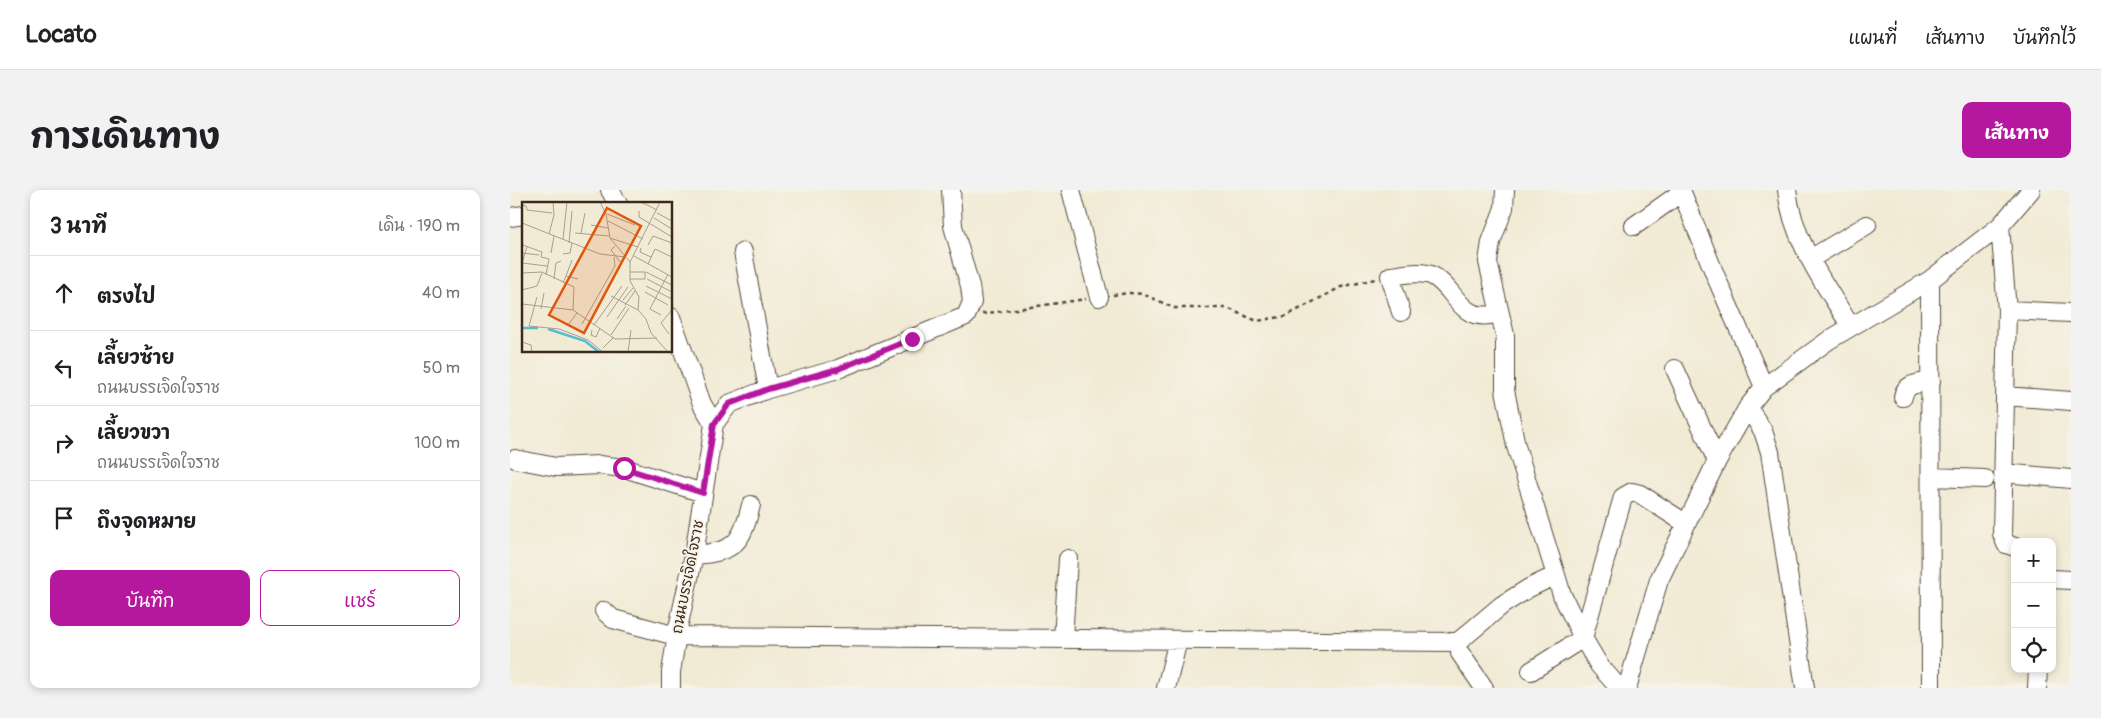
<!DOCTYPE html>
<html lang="th">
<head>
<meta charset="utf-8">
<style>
	:root { --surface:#fff; --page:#f2f2f2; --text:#202124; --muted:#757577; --line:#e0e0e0; --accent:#b5179e }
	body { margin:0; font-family:Pangolin,"Playpen Sans Thai",sans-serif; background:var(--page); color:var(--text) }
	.controls { position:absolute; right:15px; bottom:15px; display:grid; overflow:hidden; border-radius:10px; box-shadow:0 2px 8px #0003 }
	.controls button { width:45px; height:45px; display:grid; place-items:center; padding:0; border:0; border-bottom:1px solid var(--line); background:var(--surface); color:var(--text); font:25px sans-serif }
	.stop { position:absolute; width:15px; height:15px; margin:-11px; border:4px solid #b5179e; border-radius:50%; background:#fff }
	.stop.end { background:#b5179e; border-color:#fff; box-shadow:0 1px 5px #0008 }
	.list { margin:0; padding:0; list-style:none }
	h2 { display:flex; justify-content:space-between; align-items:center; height:65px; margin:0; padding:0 20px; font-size:21px }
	h2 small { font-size:16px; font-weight:400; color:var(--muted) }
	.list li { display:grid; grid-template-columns:32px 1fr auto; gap:15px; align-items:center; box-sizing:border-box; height:75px; padding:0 20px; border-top:1px solid var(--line) }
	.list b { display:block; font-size:19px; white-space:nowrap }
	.list p { margin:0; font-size:16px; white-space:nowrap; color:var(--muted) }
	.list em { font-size:16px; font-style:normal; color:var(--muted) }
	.actions { display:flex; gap:10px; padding:15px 20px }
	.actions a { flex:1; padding:11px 0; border:1px solid var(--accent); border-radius:10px; text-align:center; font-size:18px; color:var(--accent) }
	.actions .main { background:var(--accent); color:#fff }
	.icon { flex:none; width:28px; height:28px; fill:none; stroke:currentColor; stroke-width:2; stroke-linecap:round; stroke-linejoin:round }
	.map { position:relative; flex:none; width:1561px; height:498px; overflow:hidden; border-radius:10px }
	header { display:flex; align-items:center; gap:30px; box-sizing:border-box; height:70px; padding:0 25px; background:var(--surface); border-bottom:1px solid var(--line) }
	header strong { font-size:24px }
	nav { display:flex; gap:28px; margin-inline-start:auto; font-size:18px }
	.intro { display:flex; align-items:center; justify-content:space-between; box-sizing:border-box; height:120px; padding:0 30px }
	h1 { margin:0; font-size:35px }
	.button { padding:12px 22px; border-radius:10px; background:var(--accent); color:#fff; font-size:18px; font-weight:700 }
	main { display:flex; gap:30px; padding:0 30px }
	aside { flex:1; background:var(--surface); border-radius:10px; box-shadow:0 2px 8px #0003 }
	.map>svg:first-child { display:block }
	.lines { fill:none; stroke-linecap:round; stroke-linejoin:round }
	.minor-casing { stroke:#564739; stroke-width:20 }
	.path { stroke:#564739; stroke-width:2.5; stroke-dasharray:4 4; stroke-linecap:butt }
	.minor { stroke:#fff; stroke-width:18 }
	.route { stroke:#b5179e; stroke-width:6 }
	.labels { text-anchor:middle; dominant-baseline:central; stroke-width:4; stroke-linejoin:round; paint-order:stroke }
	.street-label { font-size:15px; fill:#3b2a1e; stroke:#f7f3e8 }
	.inset-river { fill:none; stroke:#56bcd4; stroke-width:2.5 }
	.inset-road { fill:none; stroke:#a89e8c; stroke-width:1 }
	.view { fill:#df570d; fill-opacity:0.15; stroke:#df570d; stroke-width:2.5 }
	.inset-edge { fill:none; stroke:#3b2a1e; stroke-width:2.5 }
</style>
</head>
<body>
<header>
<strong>Locato</strong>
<nav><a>แผนที่</a><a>เส้นทาง</a><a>บันทึกไว้</a></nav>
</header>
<div class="intro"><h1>การเดินทาง</h1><a class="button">เส้นทาง</a></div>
<main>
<aside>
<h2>3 นาที<small>เดิน · 190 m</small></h2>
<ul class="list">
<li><svg class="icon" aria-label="ahead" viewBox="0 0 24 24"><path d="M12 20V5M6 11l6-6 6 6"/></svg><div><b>ตรงไป</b></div><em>40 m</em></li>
<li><svg class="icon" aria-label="left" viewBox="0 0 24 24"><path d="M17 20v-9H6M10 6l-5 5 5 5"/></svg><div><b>เลี้ยวซ้าย</b><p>ถนนบรรเจิดใจราช</p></div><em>50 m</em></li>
<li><svg class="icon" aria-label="right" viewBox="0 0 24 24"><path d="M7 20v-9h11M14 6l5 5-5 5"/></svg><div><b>เลี้ยวขวา</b><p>ถนนบรรเจิดใจราช</p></div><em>100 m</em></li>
<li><svg class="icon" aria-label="arrive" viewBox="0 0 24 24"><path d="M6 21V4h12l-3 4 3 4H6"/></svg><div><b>ถึงจุดหมาย</b></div></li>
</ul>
<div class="actions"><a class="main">บันทึก</a><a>แชร์</a></div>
</aside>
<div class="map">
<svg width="1561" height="498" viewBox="0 0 1561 498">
	<rect width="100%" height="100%" fill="#f7f3e8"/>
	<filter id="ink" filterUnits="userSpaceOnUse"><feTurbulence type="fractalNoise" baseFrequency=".02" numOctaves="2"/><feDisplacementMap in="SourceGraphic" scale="10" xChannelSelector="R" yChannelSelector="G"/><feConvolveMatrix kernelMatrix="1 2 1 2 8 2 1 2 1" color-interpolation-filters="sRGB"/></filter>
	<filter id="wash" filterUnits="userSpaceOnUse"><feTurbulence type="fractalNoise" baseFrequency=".0096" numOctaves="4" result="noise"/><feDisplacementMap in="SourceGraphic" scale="20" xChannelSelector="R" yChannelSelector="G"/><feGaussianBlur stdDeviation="1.12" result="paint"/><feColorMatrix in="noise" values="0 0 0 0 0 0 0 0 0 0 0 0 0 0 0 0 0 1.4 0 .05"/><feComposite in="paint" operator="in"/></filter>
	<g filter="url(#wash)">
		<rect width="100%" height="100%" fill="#f1ebd5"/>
	</g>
	<g filter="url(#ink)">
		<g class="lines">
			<defs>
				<path id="minor" d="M100,0L108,14
					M561,0L589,107
					M995,0L994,18L981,52L978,72L995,145V200L1006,256L1052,405L1073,448L1089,475L1109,498
					M1171,0L1206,87L1254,197
					M1277,0C1283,52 1315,94 1341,137
					M0,27L14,25
					M1124,36L1172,2
					M1490,36L1497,120L1492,344L1496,354L1505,357
					M233,62L258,199
					M1300,69L1357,35
					M1420,90L1421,498
					M1497,120L1561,123
					M891,122L880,86C892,85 911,80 923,86C948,100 949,135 989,123
					M161,127L192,214L204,234
					M1165,179L1207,271
					M1495,206L1561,211
					M1393,207C1395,193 1408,194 1421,191
					M1238,217L1253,241L1260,262L1295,498
					M5,269L46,277L89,275L114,278L193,303
					M1493,283L1561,289
					M1421,287L1475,289
					M184,365C225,362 232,353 241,315
					M1542,389L1561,390
					M94,421L103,429L166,446L948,452L992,415L1019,398L1046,385
					M553,449L558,369
					M950,463L974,498
					M1021,481L1073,448L1113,307L1122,302L1130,304L1175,333
					M161,498V482L168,438L184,365L204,234L219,214L258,199L328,179L456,126L462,112L460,96L443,36L441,0
					M656,498L668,450
					M1117,498L1149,390L1207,271L1238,217L1254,197L1319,150L1420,90L1490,36L1521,0
					M1527,498L1528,479"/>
			</defs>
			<use href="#minor" class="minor-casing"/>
			<path class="path" d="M603,105L619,103L633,104L664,118H717L747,131L776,126L831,97L865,89
				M472,124L576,109"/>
			<use href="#minor" class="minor"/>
		</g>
	</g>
	<g class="lines" filter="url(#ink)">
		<path class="route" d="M114,278L193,303L204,234L219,214L258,199L328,179L402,149"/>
	</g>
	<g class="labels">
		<g class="street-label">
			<text transform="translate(178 387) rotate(-79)">ถนนบรรเจิดใจราช</text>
		</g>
	</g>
	<g transform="translate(12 12)">
		<rect width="150" height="150" fill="#f1ebd5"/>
		<path class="inset-river" d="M0,126H16M26,127L63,139L77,150"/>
		<path class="inset-road" d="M78,0L84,12L88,36L108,60M119,0L135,8M138,0L108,60V79L117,95L116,108L124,117L129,131L146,150M0,3L4,4L5,8L30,11M117,9V15L150,35M135,11L150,19M85,12L113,23M132,16L150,27M86,19L121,37M0,21L78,52L103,55M69,23L86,26M53,31L87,34M59,31L63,11M27,32L32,13L31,0M88,36L116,45M41,37L45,0M0,39L1,43L20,50L19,55L27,57L24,73M47,41L50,9M126,43L131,34L150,41M93,44L89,48L98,60M119,46L118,50L129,55M0,51L17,53M29,51L32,34M41,52L48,51L50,41M112,54L150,75M0,61L25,64M0,61L5,45M126,62L133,47L150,55M108,70H123V77H108M124,70L150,83M0,71L20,70L52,85L51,108L93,137L135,136M44,74L50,58M32,77L34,61L39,59M125,77L150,90M41,81L44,74L56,77M124,84L150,97M0,88L15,84L20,71M123,90L146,103M89,94L116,108M15,95L7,124L37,127L66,138L81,150M101,98L111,86M96,99L106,85M0,102L51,108M103,103L113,89M19,107L22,91M139,113L128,107L146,72M85,115L96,99M95,117L104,104M60,122L93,64L92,55M46,123L55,111M72,123L100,84M70,128L69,133L74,135L78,126M147,132L139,121L150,108M89,133L107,106M0,140L9,143L10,150M81,146L92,135M106,150L109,128"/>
		<path class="view" d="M85,6L119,24L62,131L27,113Z"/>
		<rect width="150" height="150" class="inset-edge"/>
	</g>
</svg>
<div class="controls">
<button>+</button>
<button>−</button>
<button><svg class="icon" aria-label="locate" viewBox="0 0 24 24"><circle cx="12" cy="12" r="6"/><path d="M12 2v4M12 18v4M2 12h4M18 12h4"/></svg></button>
</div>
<div class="stop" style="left:114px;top:278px"></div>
<div class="stop end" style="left:402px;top:149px"></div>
</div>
</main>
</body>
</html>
